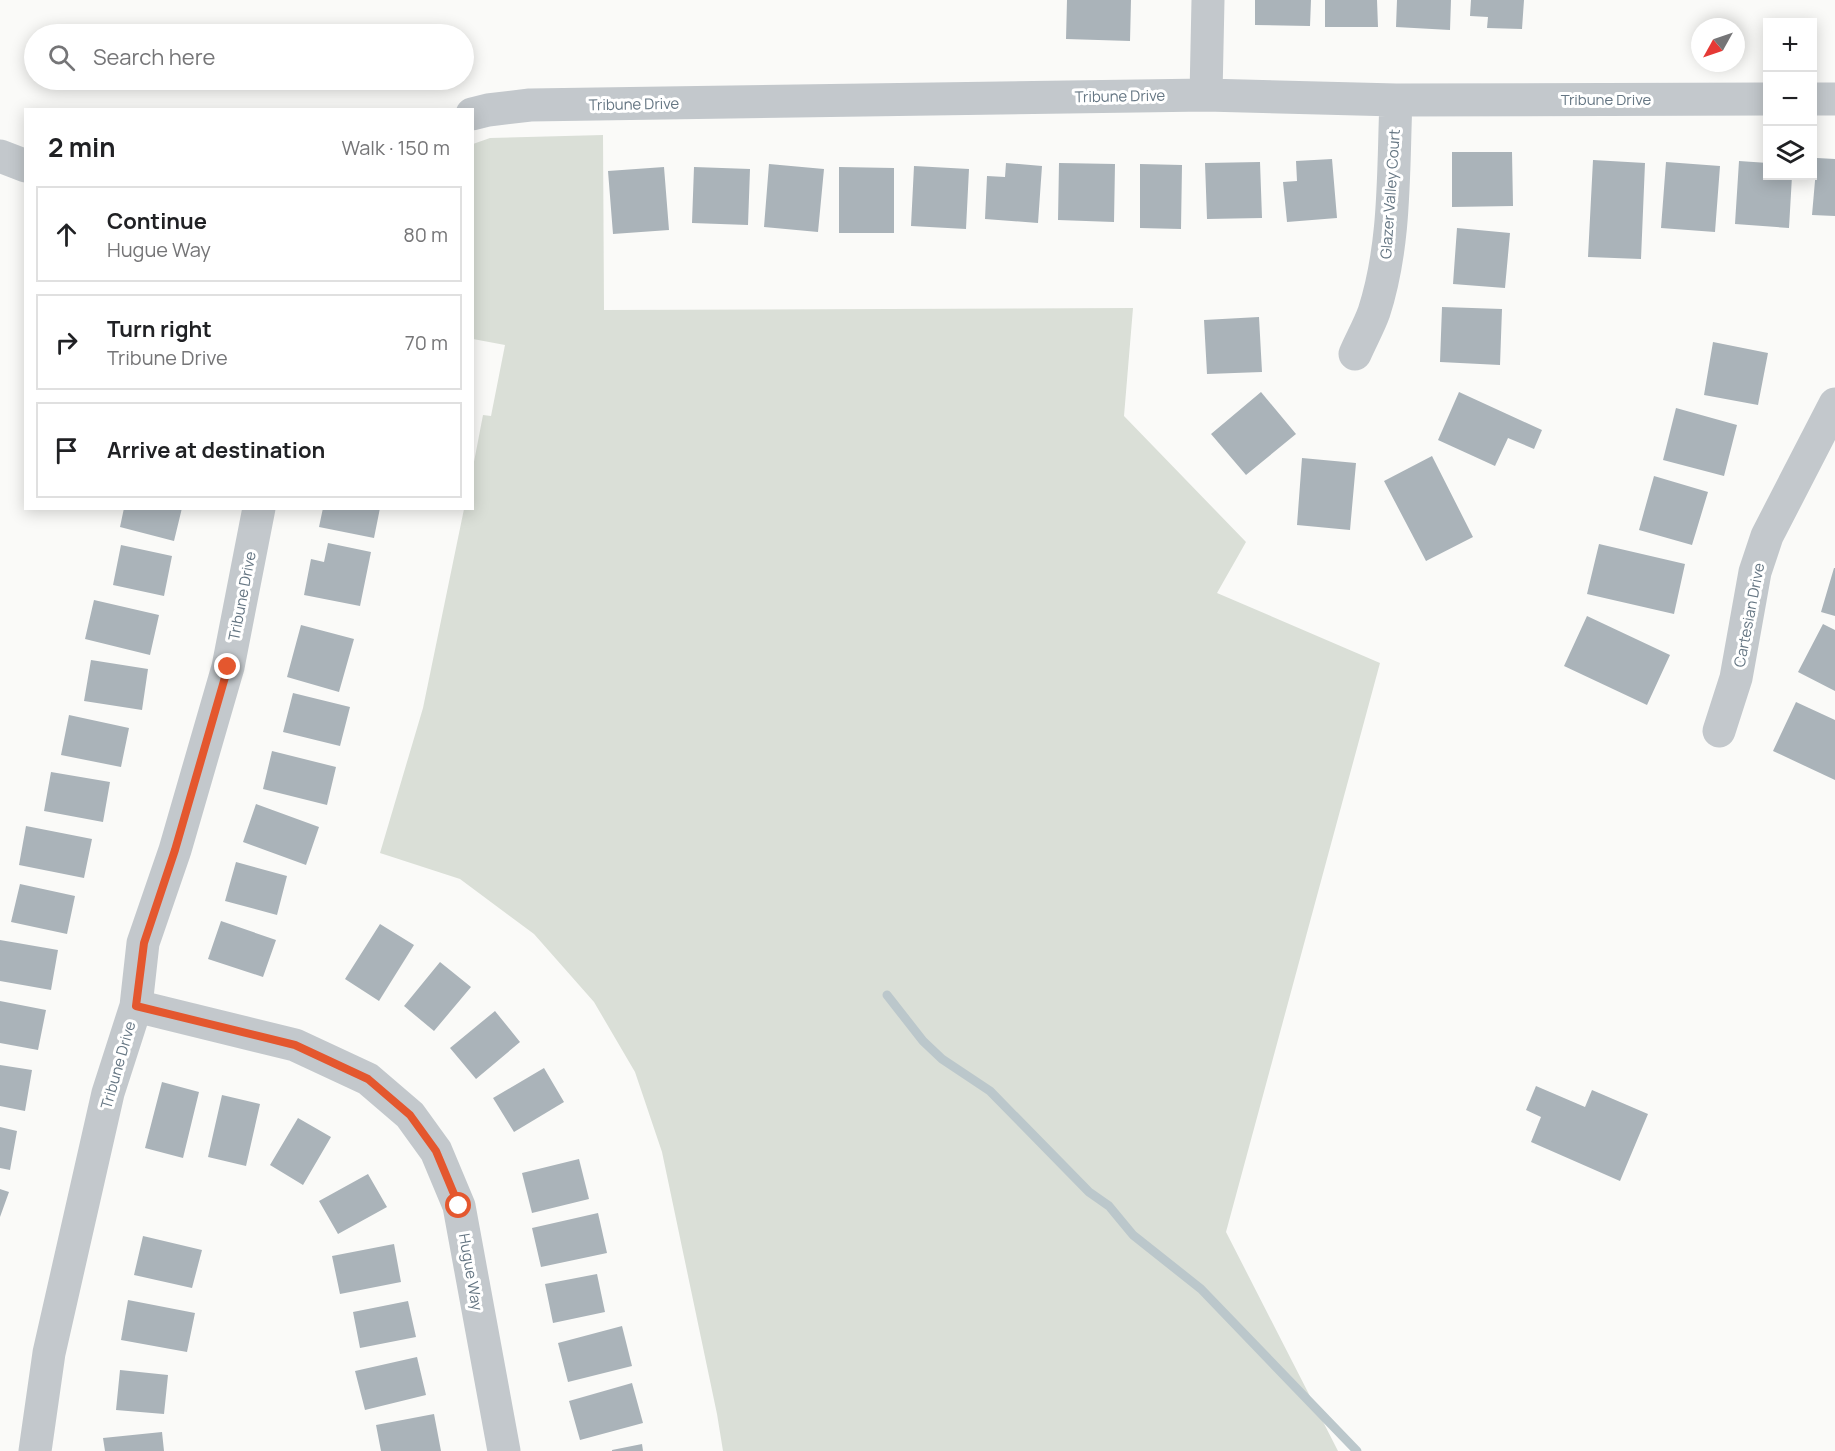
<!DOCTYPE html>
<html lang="en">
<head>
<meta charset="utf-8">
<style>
	:root { --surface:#fff; --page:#f2f2f2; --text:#202124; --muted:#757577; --line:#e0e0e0 }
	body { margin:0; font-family:Manrope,sans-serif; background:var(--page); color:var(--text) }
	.controls { position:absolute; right:18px; top:18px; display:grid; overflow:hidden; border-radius:0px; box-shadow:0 3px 15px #0003 }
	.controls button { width:54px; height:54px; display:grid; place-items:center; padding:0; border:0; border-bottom:2px solid var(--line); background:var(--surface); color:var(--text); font:30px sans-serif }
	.compass { position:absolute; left:1691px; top:18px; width:54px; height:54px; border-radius:50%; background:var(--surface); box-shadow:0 3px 15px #0003; rotate:230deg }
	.stop { position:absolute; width:18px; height:18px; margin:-14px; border:4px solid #e4572e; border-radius:50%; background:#fff }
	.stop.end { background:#e4572e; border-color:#fff; box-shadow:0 2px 6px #0008 }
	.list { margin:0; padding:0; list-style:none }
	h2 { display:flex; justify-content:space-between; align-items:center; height:78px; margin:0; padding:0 24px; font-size:26px }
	h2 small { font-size:20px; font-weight:400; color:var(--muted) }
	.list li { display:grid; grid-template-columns:39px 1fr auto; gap:18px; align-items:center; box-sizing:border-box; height:96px; margin:0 12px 12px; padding:0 12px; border:2px solid var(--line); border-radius:0px }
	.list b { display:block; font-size:22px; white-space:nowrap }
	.list p { margin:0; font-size:20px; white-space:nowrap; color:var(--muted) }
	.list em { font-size:20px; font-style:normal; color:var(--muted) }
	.icon { flex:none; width:33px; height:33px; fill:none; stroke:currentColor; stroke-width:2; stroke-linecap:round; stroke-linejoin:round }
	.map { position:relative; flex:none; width:1835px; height:1451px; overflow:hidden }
	.search { position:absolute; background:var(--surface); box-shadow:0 3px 15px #0003; left:24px; top:24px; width:450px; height:66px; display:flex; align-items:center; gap:15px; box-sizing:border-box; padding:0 21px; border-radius:33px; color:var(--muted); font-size:22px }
	.panel { position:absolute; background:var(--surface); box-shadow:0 3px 15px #0003; left:24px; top:108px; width:450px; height:402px; border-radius:0px }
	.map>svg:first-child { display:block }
	.green { fill:#dadfd7 }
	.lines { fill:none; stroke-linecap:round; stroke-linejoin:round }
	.stream { stroke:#bbc7cb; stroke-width:9 }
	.building { fill:#aab3b9 }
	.street { stroke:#c3c8cc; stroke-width:33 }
	.route { stroke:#e4572e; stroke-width:8 }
	.labels { text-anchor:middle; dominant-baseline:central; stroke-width:6; stroke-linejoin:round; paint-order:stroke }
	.street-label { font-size:15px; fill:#657683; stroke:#fff }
</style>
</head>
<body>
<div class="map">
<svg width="1835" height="1451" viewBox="0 0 1835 1451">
	<rect width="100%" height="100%" fill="#fafaf8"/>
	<path class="green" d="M603,135L604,310L1133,308L1124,416L1246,542L1217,593L1380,663L1226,1232L1338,1451H723L717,1414L662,1152L635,1072L594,1002L534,934L460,879L380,853L423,708L464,509L472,508L473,467L483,415L491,416L505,345L473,339V144L490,138Z"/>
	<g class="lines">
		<path class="stream" d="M887,995L923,1041L942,1059L990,1091L1089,1192L1109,1206L1133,1235L1201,1289L1357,1451"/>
	</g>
	<path class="building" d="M1067,0H1131L1130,41L1066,39Z
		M1255,0H1311L1310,26L1255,25Z
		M1325,0H1377L1378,27H1325Z
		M1397,0H1451L1450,30L1396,27Z
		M1471,0H1524L1522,29L1487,28L1488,17L1470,16Z
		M1452,152H1512L1513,206L1452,207Z
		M1817,158L1835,159V216L1812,215Z
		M1332,159L1337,218L1287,222L1283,182L1297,181L1296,161Z
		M1593,160L1645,163L1641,259L1588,257Z
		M1739,161L1768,163V176H1792L1789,228L1735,224Z
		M1260,162L1262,218L1207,219L1205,163Z
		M1666,162L1720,166L1715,232L1661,228Z
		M1006,163L1042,166L1038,223L985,219L987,176L1005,177Z
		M1059,163L1115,164L1114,222L1058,220Z
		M769,164L824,169L818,232L764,227Z
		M1140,164L1182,165L1181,229L1140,228Z
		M914,166L969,169L966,229L911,226Z
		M664,167L669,230L613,234L608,171Z
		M694,167L750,169L748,225L692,223Z
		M839,167L894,168V233H839Z
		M1457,228L1510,233L1505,288L1453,284Z
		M1442,307L1502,309L1500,365L1440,362Z
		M1259,317L1262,372L1207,374L1204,320Z
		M1713,342L1768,353L1758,405L1704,395Z
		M1261,392L1296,434L1246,475L1211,434Z
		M1459,392L1542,430L1534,449L1508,438L1495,466L1438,440Z
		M1676,408L1737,425L1724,476L1663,460Z
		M1432,456L1473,537L1426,561L1384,481Z
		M1302,458L1356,463L1350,530L1297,525Z
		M1654,476L1708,492L1692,545L1639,530Z
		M124,508H182L174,541L120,527Z
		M323,508H380L374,538L319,527Z
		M328,543L371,552L360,606L304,595L311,559L324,562Z
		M1599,544L1685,564L1674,614L1587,594Z
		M121,545L172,556L164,596L113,585Z
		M1834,568H1835V616L1821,612Z
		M94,600L159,615L150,655L85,639Z
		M1587,616L1670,655L1647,705L1564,666Z
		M1823,624L1835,630V691L1798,672Z
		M301,625L354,639L339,692L287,677Z
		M91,660L148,669L142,710L84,701Z
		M293,693L350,707L340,746L283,732Z
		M1796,702L1835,720V780L1773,751Z
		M69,715L129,728L121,767L61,755Z
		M272,751L336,767L327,805L263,789Z
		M51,772L110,782L103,822L44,811Z
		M256,804L319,827L306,865L243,842Z
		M26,826L92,839L84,878L19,865Z
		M236,862L287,876L277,915L225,901Z
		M20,884L75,896L67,934L11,922Z
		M221,921L276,940L263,977L208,959Z
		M380,924L414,945L379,1001L345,979Z
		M0,940L58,950L51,990L0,981Z
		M440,962L471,987L434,1031L404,1006Z
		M0,1001L46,1010L38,1050L0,1043Z
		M495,1011L520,1042L476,1079L450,1048Z
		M0,1065L32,1070L25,1111L0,1106Z
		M544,1068L564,1102L514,1132L493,1098Z
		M162,1082L199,1092L183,1158L145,1148Z
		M1536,1086L1585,1107L1592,1090L1648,1114L1620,1181L1531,1142L1541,1117L1526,1110Z
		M222,1095L260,1104L246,1166L208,1157Z
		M298,1118L331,1137L303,1185L270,1165Z
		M0,1127L17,1131L10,1170L0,1168Z
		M579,1159L589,1199L532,1213L522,1173Z
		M368,1174L387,1207L338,1234L319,1201Z
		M0,1189L9,1192L0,1217Z
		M598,1213L607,1253L541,1267L532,1228Z
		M143,1236L202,1250L192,1288L134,1275Z
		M394,1244L401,1282L340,1294L332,1256Z
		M597,1274L605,1312L553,1323L545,1284Z
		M128,1300L195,1313L187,1352L121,1340Z
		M408,1301L416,1337L360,1348L353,1312Z
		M622,1326L632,1366L568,1382L558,1343Z
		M417,1357L426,1395L365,1410L355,1371Z
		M120,1370L168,1375L164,1414L116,1410Z
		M632,1383L643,1423L580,1440L569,1401Z
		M434,1414L441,1451H381L376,1425Z
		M162,1432L164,1451H105L103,1438Z
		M642,1444L643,1451H612V1450Z"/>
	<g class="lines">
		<path class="street" d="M1206,95L1208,0
			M1812,99H1835
			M472,114L488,110L530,105L1206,95L1396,100L1768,99
			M0,156L26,166
			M1355,354C1361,340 1369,326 1374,312C1396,244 1393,170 1396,100
			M1719,731L1736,678L1755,572L1767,536L1835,404
			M136,1006L295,1045L368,1079L410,1115L436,1151L459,1206L504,1451
			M35,1451L49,1353L108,1093L136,1006L143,943L175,850L228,667L259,508"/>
	</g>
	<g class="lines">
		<path class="route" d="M228,667L175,850L144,943L136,1006L295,1045L368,1079L410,1115L436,1151L459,1206"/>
	</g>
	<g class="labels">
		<g class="street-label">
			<text transform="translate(1120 96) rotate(-1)">Tribune Drive</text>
			<text x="1606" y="99">Tribune Drive</text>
			<text transform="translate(634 104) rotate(-1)">Tribune Drive</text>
			<text transform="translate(1390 194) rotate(-86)">Glazer Valley Court</text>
			<text transform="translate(242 596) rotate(-79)">Tribune Drive</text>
			<text transform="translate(1749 615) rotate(-79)">Cartesian Drive</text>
			<text transform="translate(118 1065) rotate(-74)">Tribune Drive</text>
			<text transform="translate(471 1272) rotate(80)">Hugue Way</text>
		</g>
	</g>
</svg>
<div class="controls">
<button>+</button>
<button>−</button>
<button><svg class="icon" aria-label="layers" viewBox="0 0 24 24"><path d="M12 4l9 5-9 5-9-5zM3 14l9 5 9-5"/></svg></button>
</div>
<svg class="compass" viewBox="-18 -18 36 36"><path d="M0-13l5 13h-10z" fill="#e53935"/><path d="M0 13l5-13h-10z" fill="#757577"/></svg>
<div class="stop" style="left:459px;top:1206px"></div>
<div class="stop end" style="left:228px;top:667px"></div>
<div class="search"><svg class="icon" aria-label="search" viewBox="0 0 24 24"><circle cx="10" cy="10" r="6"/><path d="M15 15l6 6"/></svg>Search here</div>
<section class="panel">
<h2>2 min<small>Walk · 150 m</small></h2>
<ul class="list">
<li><svg class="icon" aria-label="ahead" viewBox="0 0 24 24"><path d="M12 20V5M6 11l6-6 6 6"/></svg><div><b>Continue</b><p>Hugue Way</p></div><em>80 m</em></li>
<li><svg class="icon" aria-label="right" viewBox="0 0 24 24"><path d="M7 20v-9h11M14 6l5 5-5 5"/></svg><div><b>Turn right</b><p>Tribune Drive</p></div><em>70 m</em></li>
<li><svg class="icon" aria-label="arrive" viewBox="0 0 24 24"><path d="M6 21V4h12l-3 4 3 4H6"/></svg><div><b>Arrive at destination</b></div></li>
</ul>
</section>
</div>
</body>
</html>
